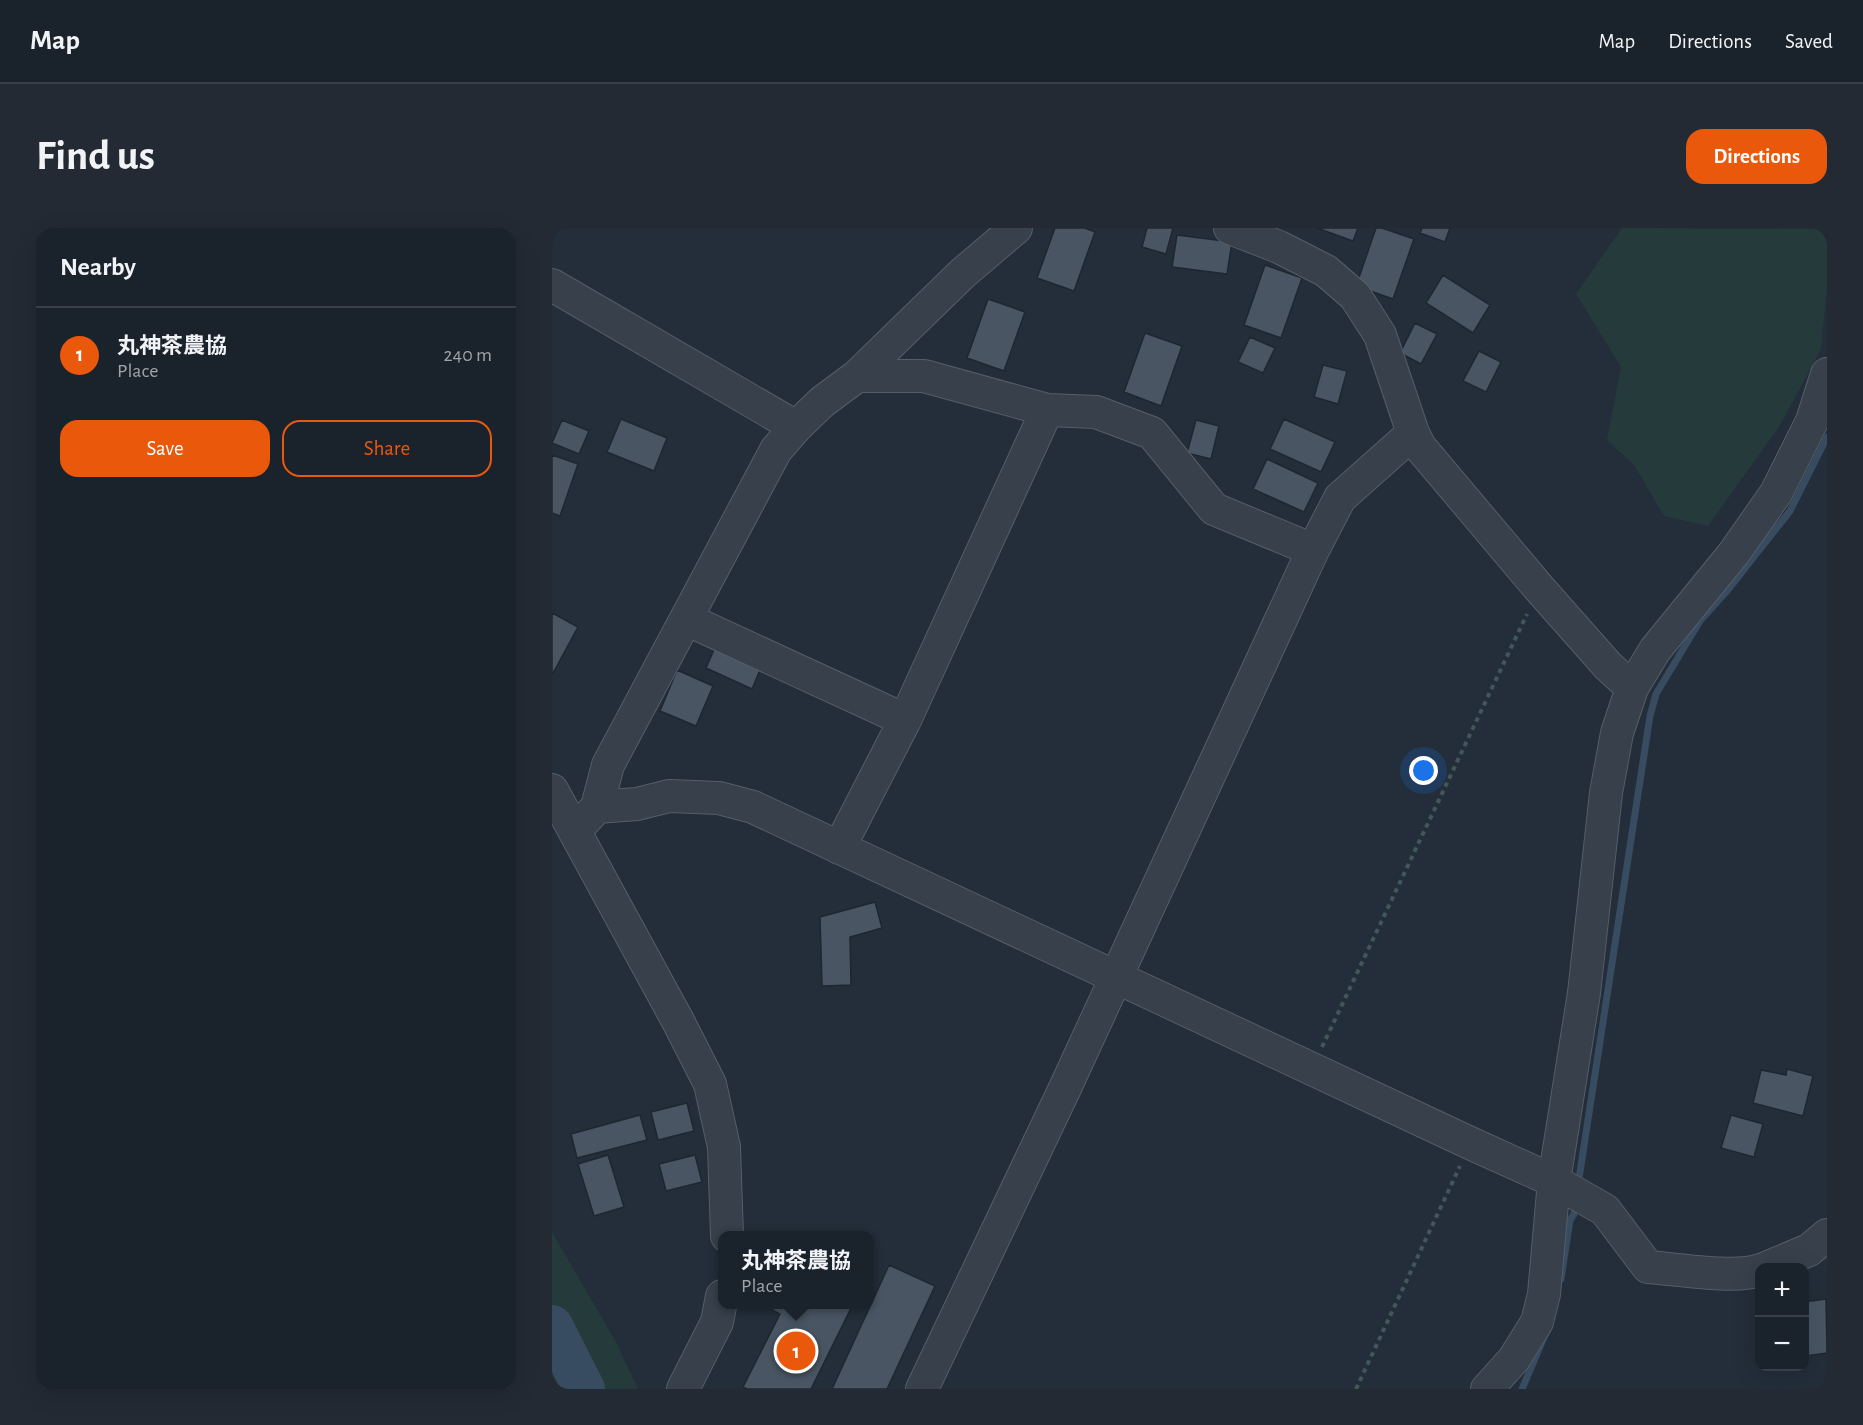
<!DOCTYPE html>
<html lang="en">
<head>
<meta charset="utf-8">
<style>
	:root { --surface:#1a222c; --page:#232a34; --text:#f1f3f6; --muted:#9fa4a9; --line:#383f48; --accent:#ea580c }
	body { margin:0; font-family:"Alegreya Sans","Noto Sans JP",sans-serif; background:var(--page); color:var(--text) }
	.controls { position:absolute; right:18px; bottom:18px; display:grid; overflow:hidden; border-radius:12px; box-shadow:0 6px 24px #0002 }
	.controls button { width:54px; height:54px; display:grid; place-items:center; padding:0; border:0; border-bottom:2px solid var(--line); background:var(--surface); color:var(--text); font:30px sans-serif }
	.you { position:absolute; left:872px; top:543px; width:21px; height:21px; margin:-15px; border:4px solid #fff; border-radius:50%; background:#1a73e8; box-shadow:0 0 0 9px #1a73e833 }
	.badge { display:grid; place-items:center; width:39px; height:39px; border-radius:50%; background:var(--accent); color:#fff; font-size:20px; font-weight:700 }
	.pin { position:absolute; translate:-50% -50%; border:3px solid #fff; box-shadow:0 2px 6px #0006 }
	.popup { position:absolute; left:166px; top:1003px; width:156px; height:78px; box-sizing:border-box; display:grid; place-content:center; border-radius:12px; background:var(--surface); filter:drop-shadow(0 2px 4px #0005); font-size:20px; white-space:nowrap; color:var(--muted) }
	.popup b { font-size:22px; color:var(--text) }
	.popup::after { content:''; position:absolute; left:50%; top:100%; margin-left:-12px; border:12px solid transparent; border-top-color:var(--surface) }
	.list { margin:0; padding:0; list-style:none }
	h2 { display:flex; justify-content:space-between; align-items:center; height:78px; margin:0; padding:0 24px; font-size:26px }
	h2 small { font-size:20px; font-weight:400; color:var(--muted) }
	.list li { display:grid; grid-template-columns:39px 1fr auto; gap:18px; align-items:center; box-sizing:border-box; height:96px; padding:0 24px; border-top:2px solid var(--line) }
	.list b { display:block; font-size:22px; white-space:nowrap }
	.list p { margin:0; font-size:20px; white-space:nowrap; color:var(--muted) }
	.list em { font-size:20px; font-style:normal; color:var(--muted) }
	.actions { display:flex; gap:12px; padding:18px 24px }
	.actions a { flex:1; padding:14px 0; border:2px solid var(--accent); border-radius:18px; text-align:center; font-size:21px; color:var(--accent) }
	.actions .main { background:var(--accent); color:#fff }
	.map { position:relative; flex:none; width:1275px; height:1161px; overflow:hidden; border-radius:18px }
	header { display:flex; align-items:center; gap:36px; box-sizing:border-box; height:84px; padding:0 30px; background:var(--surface); border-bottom:2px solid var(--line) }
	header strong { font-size:28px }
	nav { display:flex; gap:33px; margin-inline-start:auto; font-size:21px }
	.intro { display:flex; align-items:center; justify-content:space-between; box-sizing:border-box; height:144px; padding:0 36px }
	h1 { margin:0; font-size:42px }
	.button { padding:15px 27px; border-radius:18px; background:var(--accent); color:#fff; font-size:21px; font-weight:700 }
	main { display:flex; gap:36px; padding:0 36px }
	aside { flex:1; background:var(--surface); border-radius:18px; box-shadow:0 6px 24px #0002 }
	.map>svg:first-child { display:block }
	.green { fill:#253a3b }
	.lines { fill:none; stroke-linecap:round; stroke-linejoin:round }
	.stream { stroke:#374b61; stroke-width:7 }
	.river { stroke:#374b61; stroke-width:42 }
	.building { fill:#495563; stroke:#1e2731; stroke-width:1.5 }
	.minor-casing { stroke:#555e68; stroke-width:34 }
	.path { stroke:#435759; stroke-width:4; stroke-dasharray:4.5 4.5; stroke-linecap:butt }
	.minor { stroke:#37404b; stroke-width:32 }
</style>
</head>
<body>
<header>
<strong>Map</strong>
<nav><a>Map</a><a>Directions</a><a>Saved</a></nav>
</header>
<div class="intro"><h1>Find us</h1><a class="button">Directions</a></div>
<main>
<aside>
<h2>Nearby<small></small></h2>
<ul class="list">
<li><span class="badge">1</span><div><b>丸神茶農協</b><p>Place</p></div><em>240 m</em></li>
</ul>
<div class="actions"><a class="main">Save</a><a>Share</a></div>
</aside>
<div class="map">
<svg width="1275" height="1161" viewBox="0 0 1275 1161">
	<rect width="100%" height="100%" fill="#232e3a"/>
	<path class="green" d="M1070,0L1275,1V59L1269,121L1227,199L1156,298L1112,288L1082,237L1055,212L1069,139L1024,66Z
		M0,1004L64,1114L86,1161H0Z"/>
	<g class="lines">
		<path class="stream" d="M1026,957L1098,488L1104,466L1148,393L1175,363L1238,283L1275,209
			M1009,1051L1018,992L1022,986L1024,974
			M970,1161L993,1107"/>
		<path class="river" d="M0,1098L32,1161"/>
	</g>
	<path class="building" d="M503,0H533L543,4L522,63L485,50Z
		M595,0H621L614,26L590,19Z
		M765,0H806L801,13Z
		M824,0H830L862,11L841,71L804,58Z
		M870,0H898L893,14L868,5Z
		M625,7L680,14L675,46L620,39Z
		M713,37L750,50L729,110L692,97Z
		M891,47L938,77L921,105L874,75Z
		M436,71L473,84L452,143L415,130Z
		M863,95L885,106L869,136L848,125Z
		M593,105L630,118L609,178L572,164Z
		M698,109L723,120L711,145L686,134Z
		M927,123L949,134L934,164L911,153Z
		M771,137L795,143L786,176L762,169Z
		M69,191L115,210L102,243L55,224Z
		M732,191L783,214L769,244L718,221Z
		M10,192L37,203L27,226L0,215Z
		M644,192L667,198L659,231L635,225Z
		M0,227L26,236L8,288L0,285Z
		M715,231L766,255L752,284L701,261Z
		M0,385L26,399L0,447Z
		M164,417L210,437L200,461L154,440Z
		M125,442L161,458L144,498L108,483Z
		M323,674L330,700L298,709L299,757L270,758L268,689Z
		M1235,841L1261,848L1251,888L1201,875L1209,842L1234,847Z
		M135,875L142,903L106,912L99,884Z
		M88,887L95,912L25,930L19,906Z
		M1179,887L1211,896L1202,929L1169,920Z
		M56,927L72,979L42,988L26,936Z
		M143,927L150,954L114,963L107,936Z
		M337,1037L383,1058L335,1161H280Z
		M1274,1071L1275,1125L1254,1128L1252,1074Z
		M214,1076H301L259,1161H195L191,1159L228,1086L213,1078Z"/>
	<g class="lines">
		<defs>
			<path id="minor" d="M678,0L727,19L774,43L803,68L828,107L861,205L868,219L987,360L1056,438L1080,460
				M0,57L244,199
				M305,148H372L495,182L544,184L600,205L662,281L761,322
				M134,391L353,492
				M0,562L127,795L158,856L172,919L175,1008
				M45,579L85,576L117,568L167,570L201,579L918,915L1002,953L1053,982L1096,1039C1124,1041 1184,1051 1208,1042
				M23,603L45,579L56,537L224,222L244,199L270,174L305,148L411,45L464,0
				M287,620L353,492L495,182
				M1214,1040L1257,1022L1275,1007
				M131,1161L165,1094L170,1068
				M370,1161L513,860L761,322L788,270L861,205
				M935,1161L962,1131L985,1094L992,1066L1002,953L1032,765L1054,565L1065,505L1080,460L1103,422L1182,325L1224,265L1260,193L1275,146"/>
		</defs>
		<use href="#minor" class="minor-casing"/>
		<path class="path" d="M770,819L975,386
			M804,1161L908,938"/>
		<use href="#minor" class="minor"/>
	</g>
</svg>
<div class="controls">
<button>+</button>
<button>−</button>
</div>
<div class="you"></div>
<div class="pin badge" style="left:244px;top:1123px">1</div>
<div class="popup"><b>丸神茶農協</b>Place</div>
</div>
</main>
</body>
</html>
